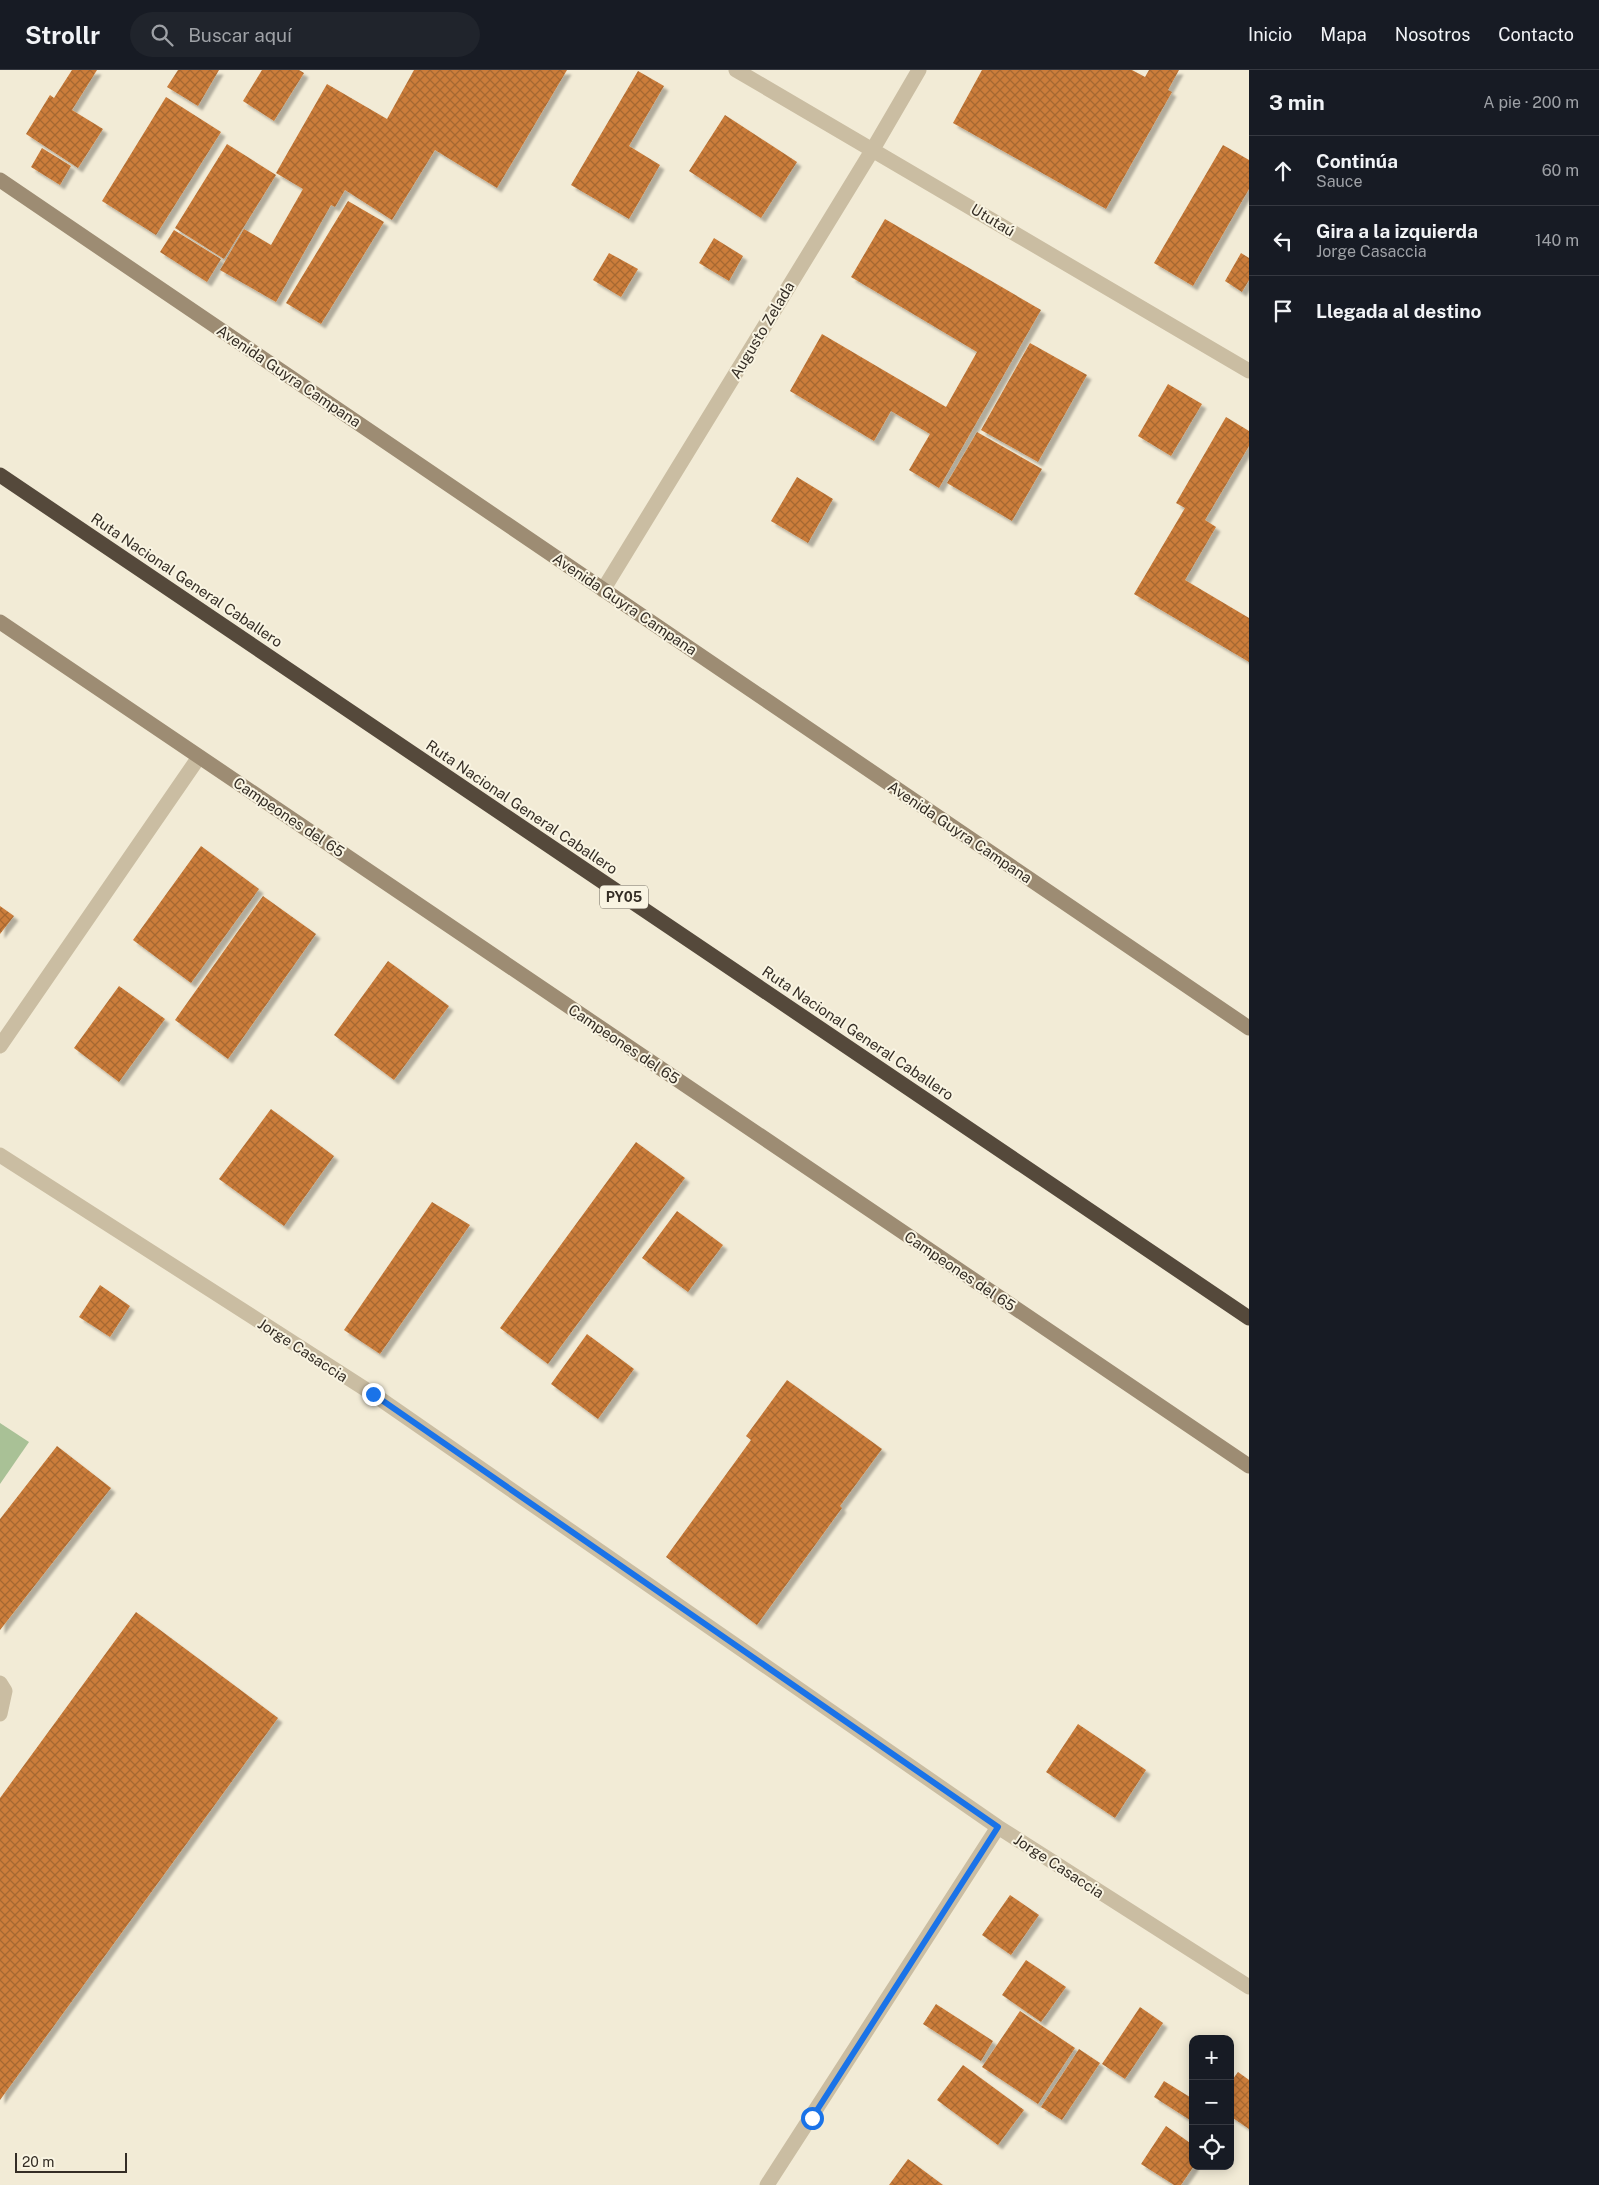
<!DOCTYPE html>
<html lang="es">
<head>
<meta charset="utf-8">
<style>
	:root { --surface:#171b24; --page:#20242c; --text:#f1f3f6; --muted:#9ea1a6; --line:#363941 }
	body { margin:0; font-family:"Public Sans",sans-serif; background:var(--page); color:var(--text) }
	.controls { position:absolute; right:15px; bottom:15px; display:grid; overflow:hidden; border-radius:10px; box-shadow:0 2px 12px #0003 }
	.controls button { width:45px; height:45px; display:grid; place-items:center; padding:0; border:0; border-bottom:1px solid var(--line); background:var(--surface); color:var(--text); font:25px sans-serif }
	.scale { position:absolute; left:15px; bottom:12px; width:112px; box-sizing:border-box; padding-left:5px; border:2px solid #342d25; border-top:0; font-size:14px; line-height:18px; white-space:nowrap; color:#342d25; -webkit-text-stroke:4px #f9f4e2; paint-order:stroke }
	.stop { position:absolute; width:15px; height:15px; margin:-11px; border:4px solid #1a73e8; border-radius:50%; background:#fff }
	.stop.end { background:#1a73e8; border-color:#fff; box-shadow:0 1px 5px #0008 }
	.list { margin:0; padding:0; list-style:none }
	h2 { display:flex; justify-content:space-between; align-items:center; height:65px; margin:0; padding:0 20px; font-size:21px }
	h2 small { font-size:16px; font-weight:400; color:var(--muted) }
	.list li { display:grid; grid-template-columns:32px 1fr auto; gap:15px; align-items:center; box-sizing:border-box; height:70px; padding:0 20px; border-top:1px solid var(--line) }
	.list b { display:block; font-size:19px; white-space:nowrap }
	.list p { margin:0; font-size:16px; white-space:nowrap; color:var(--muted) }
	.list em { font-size:16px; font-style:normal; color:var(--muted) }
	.icon { flex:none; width:28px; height:28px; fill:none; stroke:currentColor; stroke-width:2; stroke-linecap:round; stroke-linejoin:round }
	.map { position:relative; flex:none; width:1249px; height:2115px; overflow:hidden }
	header { display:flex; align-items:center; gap:30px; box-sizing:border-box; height:70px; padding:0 25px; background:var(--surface); border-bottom:1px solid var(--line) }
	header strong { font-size:24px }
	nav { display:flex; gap:28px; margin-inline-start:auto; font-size:18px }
	.search { width:350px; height:45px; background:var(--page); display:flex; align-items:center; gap:12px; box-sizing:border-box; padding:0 18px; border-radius:28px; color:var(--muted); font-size:19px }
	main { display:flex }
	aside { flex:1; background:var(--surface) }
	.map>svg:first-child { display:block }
	.park { fill:#a9c196 }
	.building { fill:url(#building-cross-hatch); filter:url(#shadow) }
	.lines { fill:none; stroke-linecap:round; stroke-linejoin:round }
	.street { stroke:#cabda2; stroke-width:15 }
	.secondary { stroke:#9d8c73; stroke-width:15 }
	.highway { stroke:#55493b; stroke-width:15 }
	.route { stroke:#1a73e8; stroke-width:6 }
	.labels { text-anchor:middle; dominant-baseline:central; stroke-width:4; stroke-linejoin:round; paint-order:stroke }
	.shield { fill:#f9f4e2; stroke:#6f695e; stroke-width:1 }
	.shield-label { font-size:14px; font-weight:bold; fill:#342d25 }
	.street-label { font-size:15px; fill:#342d25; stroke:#f9f4e2 }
</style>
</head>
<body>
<header>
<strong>Strollr</strong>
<div class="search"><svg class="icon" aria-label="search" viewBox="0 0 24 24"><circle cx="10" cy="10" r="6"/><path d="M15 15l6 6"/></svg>Buscar aquí</div>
<nav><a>Inicio</a><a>Mapa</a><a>Nosotros</a><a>Contacto</a></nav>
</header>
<main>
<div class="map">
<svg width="1249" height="2115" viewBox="0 0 1249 2115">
	<defs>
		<pattern id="building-cross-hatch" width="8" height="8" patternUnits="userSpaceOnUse" patternTransform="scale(1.25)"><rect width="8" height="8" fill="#cc7d3a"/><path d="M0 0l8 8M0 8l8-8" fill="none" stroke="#a66731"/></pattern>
		<filter id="shadow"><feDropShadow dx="4.5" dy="4.5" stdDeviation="1" flood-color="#0004"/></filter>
	</defs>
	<rect width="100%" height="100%" fill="#f2ebd6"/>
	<path class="park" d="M0,1353L29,1372L0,1414Z"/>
	<path class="building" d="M72,0H97L72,40L103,59L78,98L26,64L50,25L54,28Z
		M178,0H219L198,36L167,17Z
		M262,0H299L304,3L274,51L243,31Z
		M414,0H567L497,118L435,80L392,150L345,120L335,137L331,135L276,232L220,200L244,159L271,175L303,119L276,103L327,14L387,49Z
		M982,0H1132L1145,7L1149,0H1179L1168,20L1172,22L1106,139L953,53Z
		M638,1L664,16L629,76L660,95L629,149L571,115Z
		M166,27L221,62L156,165L102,131Z
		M725,45L797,92L761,148L689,101Z
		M227,74L276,105L224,189L175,158Z
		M1223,75L1249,90V119L1193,216L1154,193Z
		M42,78L71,96L60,115L31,97Z
		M348,131L384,152L321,254L286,233Z
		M885,149L1041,240L939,418L909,400L930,364L891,341L874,371L790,321L822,264L946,337L977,282L851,207Z
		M174,160L221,189L207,212L160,182Z
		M714,168L743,186L729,211L699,193Z
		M609,183L638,199L621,227L593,210Z
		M1241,183L1249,188V210L1242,222L1225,211Z
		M1030,273L1087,305L1038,392L981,360Z
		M1168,314L1202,334L1171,386L1138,366Z
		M1226,347L1249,361V376L1205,450L1216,457L1185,510L1249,548V592L1134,524L1185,438L1176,433Z
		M977,362L1042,399L1012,451L947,413Z
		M797,407L833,429L808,473L771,451Z
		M201,776L259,819L191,913L133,870Z
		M263,826L316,864L228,989L175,950Z
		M0,836L14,846L0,864Z
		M388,891L449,936L394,1010L334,965Z
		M119,916L165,949L119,1012L74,978Z
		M271,1039L334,1086L284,1156L219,1109Z
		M636,1072L685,1108L548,1294L500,1258Z
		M432,1132L470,1155L380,1284L344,1260Z
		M677,1141L723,1175L688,1222L642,1188Z
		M100,1215L130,1236L110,1267L79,1247Z
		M587,1264L634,1299L598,1349L551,1314Z
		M787,1310L882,1379L840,1436L842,1438L757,1555L666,1487L751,1370L746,1366Z
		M57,1376L111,1418L0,1560V1449Z
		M136,1542L278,1648L0,2030V1728Z
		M1078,1654L1146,1700L1115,1748L1046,1702Z
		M1010,1825L1039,1845L1011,1885L982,1865Z
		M1026,1890L1066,1917L1041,1952L1002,1925Z
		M936,1934L993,1971L981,1991L923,1954Z
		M1140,1937L1163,1953L1125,2009L1102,1994Z
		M1020,1941L1075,1978L1038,2034L982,1997Z
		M1079,1979L1100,1993L1062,2050L1041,2037Z
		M963,1995L1024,2040L998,2075L937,2030Z
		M1238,2002L1249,2010V2059L1230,2046V2013Z
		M1164,2011L1193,2029V2052L1154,2027Z
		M1166,2056L1193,2075L1194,2096L1181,2115H1174L1141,2094Z
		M908,2089L943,2115H889Z"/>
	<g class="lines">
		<path class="street" d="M736,0L1249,301
			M603,520L873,79L919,0
			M0,976L199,687
			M0,1085L373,1324L998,1757L1249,1917
			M0,1613L5,1621L0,1644
			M767,2115L998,1757"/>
		<path class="secondary" d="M0,110L1249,958
			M0,552L1249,1396"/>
		<path class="highway" d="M0,405L1249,1248"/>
	</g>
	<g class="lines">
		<path class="route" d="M373,1324L998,1757L812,2048"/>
	</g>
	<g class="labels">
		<rect class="shield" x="600" y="815.5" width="48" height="23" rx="4"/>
		<g class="shield-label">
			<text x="624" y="827">PY05</text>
		</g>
		<g class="street-label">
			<text transform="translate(993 150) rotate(31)">Ututaú</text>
			<text transform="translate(762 260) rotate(-59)">Augusto Zelada</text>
			<text transform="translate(289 306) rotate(34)">Avenida Guyra Campana</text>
			<text transform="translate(187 510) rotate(34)">Ruta Nacional General Caballero</text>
			<text transform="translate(625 534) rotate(34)">Avenida Guyra Campana</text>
			<text transform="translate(522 737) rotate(34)">Ruta Nacional General Caballero</text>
			<text transform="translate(289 747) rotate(34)">Campeones del 65</text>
			<text transform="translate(960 762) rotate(34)">Avenida Guyra Campana</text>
			<text transform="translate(858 963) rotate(34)">Ruta Nacional General Caballero</text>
			<text transform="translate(624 974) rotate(34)">Campeones del 65</text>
			<text transform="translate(960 1201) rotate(34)">Campeones del 65</text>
			<text transform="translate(303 1280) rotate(33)">Jorge Casaccia</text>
			<text transform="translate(1059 1796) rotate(33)">Jorge Casaccia</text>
		</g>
	</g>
</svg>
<div class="controls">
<button>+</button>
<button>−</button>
<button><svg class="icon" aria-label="locate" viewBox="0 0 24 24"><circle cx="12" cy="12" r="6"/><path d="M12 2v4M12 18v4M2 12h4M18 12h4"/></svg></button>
</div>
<div class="scale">20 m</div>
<div class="stop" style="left:812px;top:2048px"></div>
<div class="stop end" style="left:373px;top:1324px"></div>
</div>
<aside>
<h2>3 min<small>A pie · 200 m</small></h2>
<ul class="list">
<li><svg class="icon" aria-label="ahead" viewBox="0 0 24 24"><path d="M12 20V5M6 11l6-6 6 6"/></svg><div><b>Continúa</b><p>Sauce</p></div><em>60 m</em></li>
<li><svg class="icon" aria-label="left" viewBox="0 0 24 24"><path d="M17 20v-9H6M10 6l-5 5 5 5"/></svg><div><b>Gira a la izquierda</b><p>Jorge Casaccia</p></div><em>140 m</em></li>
<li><svg class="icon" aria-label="arrive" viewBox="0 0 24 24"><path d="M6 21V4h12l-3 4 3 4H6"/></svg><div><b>Llegada al destino</b></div></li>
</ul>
</aside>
</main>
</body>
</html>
